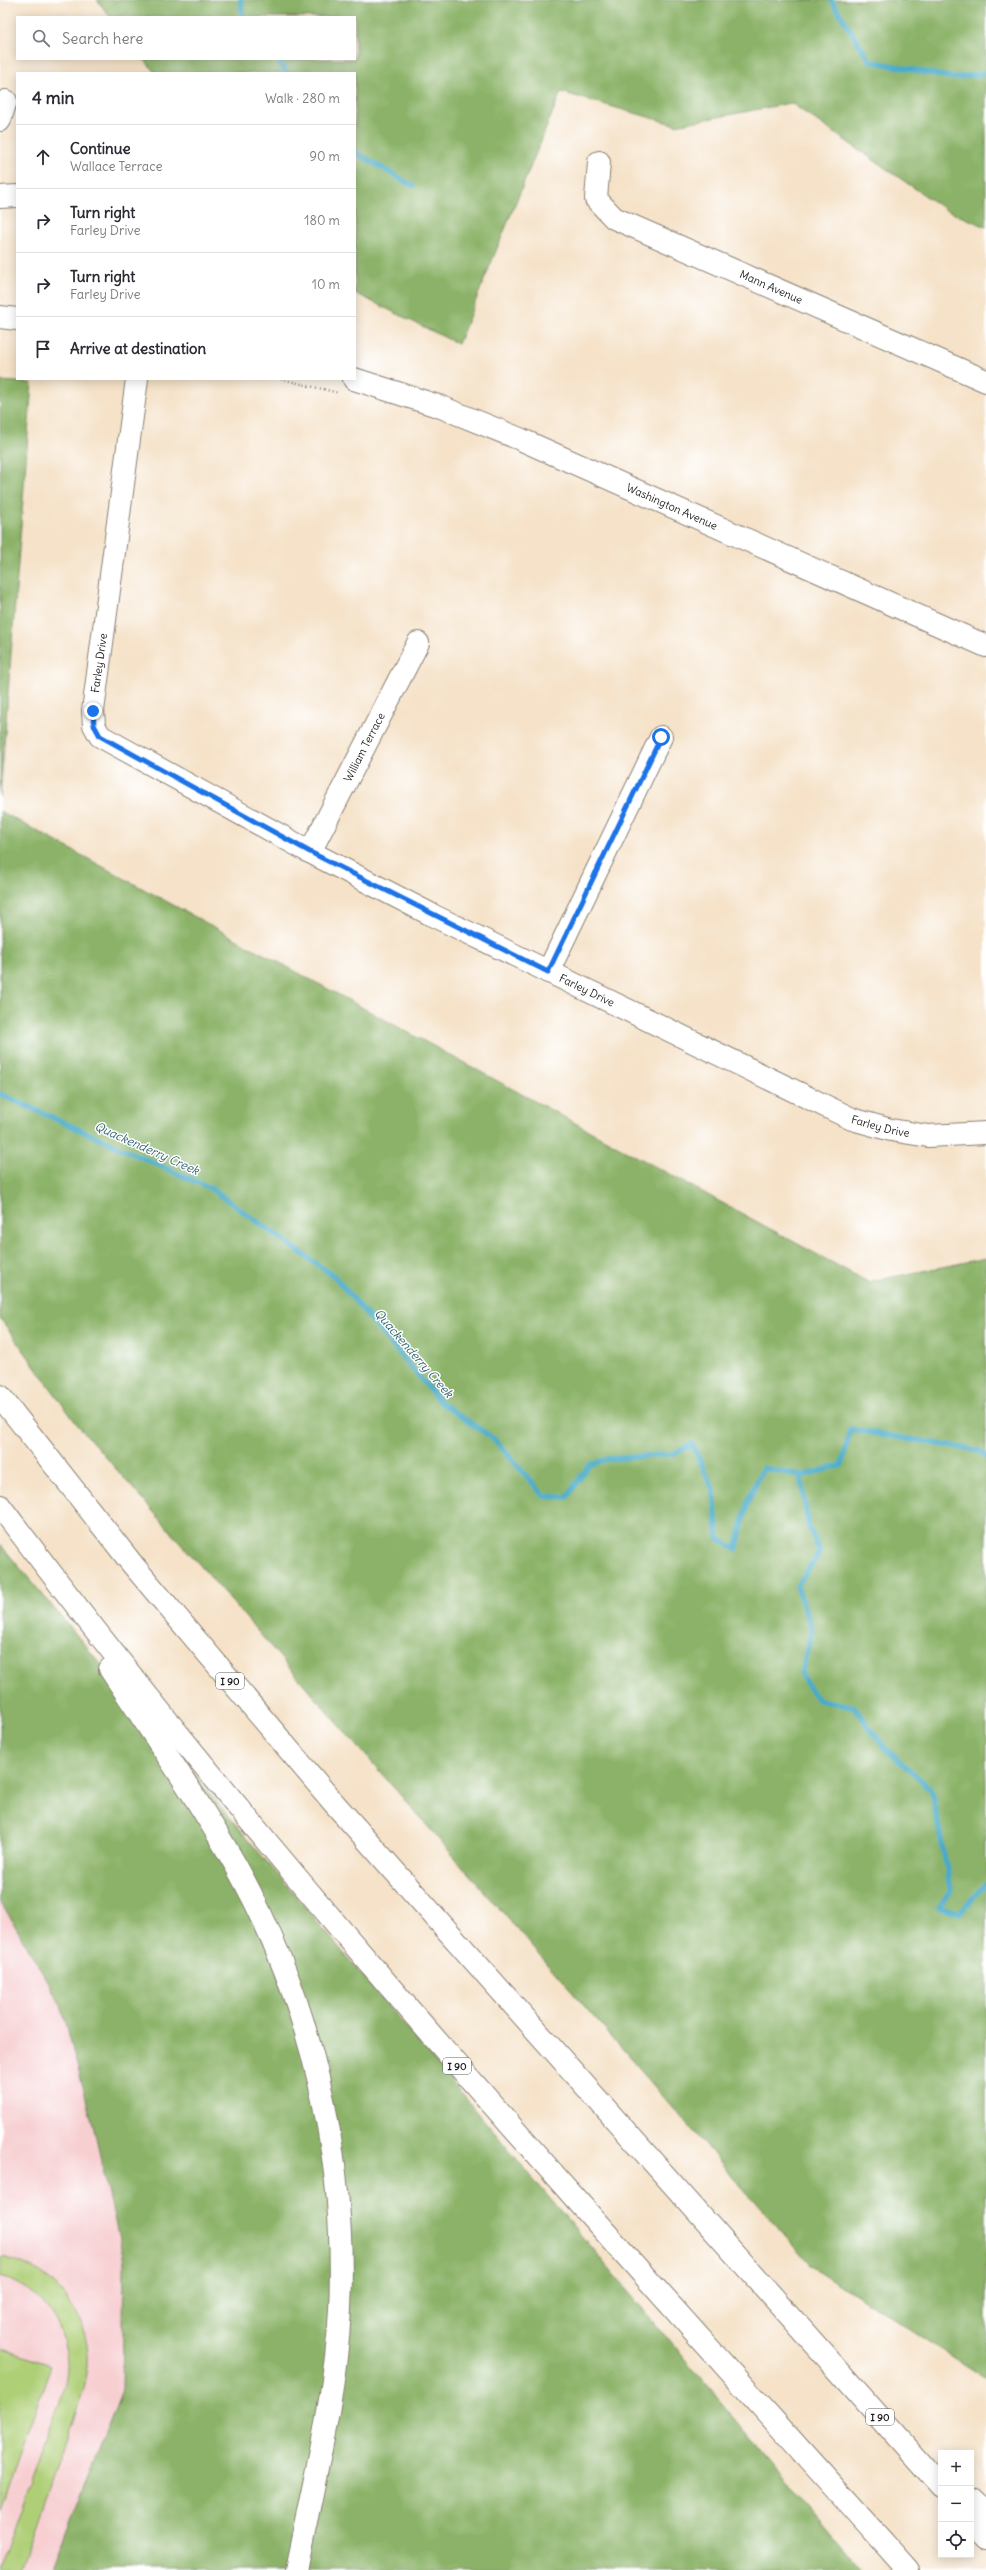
<!DOCTYPE html>
<html lang="en">
<head>
<meta charset="utf-8">
<style>
	body { margin:0; font-family:Delius,sans-serif; background:#f7f7f7; color:#2b2b33 }
	.controls { position:absolute; right:12px; bottom:12px; display:grid; overflow:hidden; border-radius:0px; box-shadow:0 2px 10px #0003 }
	.controls button { width:36px; height:36px; display:grid; place-items:center; padding:0; border:0; border-bottom:1px solid #e1e1e2; background:#fff; color:#2b2b33; font:20px sans-serif }
	.stop { position:absolute; width:12px; height:12px; margin:-9px; border:3px solid #1a73e8; border-radius:50%; background:#fff }
	.stop.end { background:#1a73e8; border-color:#fff; box-shadow:0 1px 4px #0008 }
	.list { margin:0; padding:0; list-style:none }
	h2 { display:flex; justify-content:space-between; align-items:center; height:52px; margin:0; padding:0 16px; font-size:17px }
	h2 small { font-size:13px; font-weight:400; color:#7c7c81 }
	.list li { display:grid; grid-template-columns:26px 1fr auto; gap:12px; align-items:center; box-sizing:border-box; height:64px; padding:0 16px; border-top:1px solid #e1e1e2 }
	.list b { display:block; font-size:15px; white-space:nowrap }
	.list p { margin:0; font-size:13px; white-space:nowrap; color:#7c7c81 }
	.list em { font-size:13px; font-style:normal; color:#7c7c81 }
	.icon { flex:none; width:22px; height:22px; fill:none; stroke:currentColor; stroke-width:2; stroke-linecap:round; stroke-linejoin:round }
	.map { position:relative; flex:none; width:986px; height:2570px; overflow:hidden }
	.search { position:absolute; background:#fff; box-shadow:0 2px 10px #0003; left:16px; top:16px; width:340px; height:44px; display:flex; align-items:center; gap:10px; box-sizing:border-box; padding:0 14px; border-radius:0px; color:#7c7c81; font-size:15px }
	.panel { position:absolute; background:#fff; box-shadow:0 2px 10px #0003; left:16px; top:72px; width:340px; height:308px; border-radius:0px }
	.map>svg:first-child { display:block }
</style>
</head>
<body>
<div class="map">
<svg width="986" height="2570" viewBox="0 0 986 2570">
	<rect width="100%" height="100%" fill="#fff"/>
	<filter id="ink" filterUnits="userSpaceOnUse"><feTurbulence type="fractalNoise" baseFrequency=".025" numOctaves="2"/><feDisplacementMap in="SourceGraphic" scale="8" xChannelSelector="R" yChannelSelector="G"/><feConvolveMatrix kernelMatrix="1 2 1 2 8 2 1 2 1" color-interpolation-filters="sRGB"/></filter>
	<filter id="wash" filterUnits="userSpaceOnUse"><feTurbulence type="fractalNoise" baseFrequency=".012" numOctaves="4" result="noise"/><feDisplacementMap in="SourceGraphic" scale="16" xChannelSelector="R" yChannelSelector="G"/><feGaussianBlur stdDeviation="0.9" result="paint"/><feColorMatrix in="noise" values="0 0 0 0 0 0 0 0 0 0 0 0 0 0 0 0 0 1.4 0 .05"/><feComposite in="paint" operator="in"/></filter>
	<g filter="url(#wash)">
		<rect width="100%" height="100%" fill="#f5e2c8"/>
		<path fill="#f7cfd1" d="M0,1900L61,2005L93,2125L124,2261L122,2390L51,2570H0Z"/>
		<g fill="#afcf77" stroke="#66764a">
			<path d="M0,2257C41,2262 78,2300 86,2340C90,2357 88,2372 84,2389L20,2570H0V2568C15,2525 30,2483 45,2441C54,2416 68,2389 67,2362C65,2323 39,2286 0,2277Z"/>
			<path d="M0,2348L51,2365L0,2510Z"/>
		</g>
		<g fill="#8bb268" stroke="#546742">
			<path d="M97,0H986V227L946,210L791,103L676,125L561,92L458,344L355,293V73H155L144,59H355V17H110Z"/>
			<path d="M0,381L32,383L0,797Z"/>
			<path d="M0,811L868,1282L986,1258V2379L810,2265L76,1423L0,1318Z"/>
			<path d="M0,1544L862,2570H51L122,2390L124,2261L93,2125L61,2005L0,1900Z"/>
		</g>
		<g fill="none" stroke-linecap="round" stroke-linejoin="round">
			<g stroke="#48abc8" stroke-width="5.5">
				<path d="M241,0L242,14L244,17"/>
				<path d="M831,0L870,61L954,78L986,73"/>
				<path d="M277,59L287,73"/>
				<path d="M355,152L413,186"/>
				<path d="M0,1094L210,1188L335,1277L441,1403L494,1439L544,1496L567,1497L589,1465L608,1459L674,1454L692,1444L714,1491L718,1538L736,1550L748,1501L763,1468L801,1476L808,1525L820,1552L797,1586L812,1630L801,1675L818,1700L853,1706L885,1748L931,1789L951,1889L939,1908L960,1913L986,1883"/>
				<path d="M801,1476L842,1465L850,1429L980,1451L986,1457"/>
			</g>
		</g>
	</g>
	<g filter="url(#ink)">
		<g fill="none" stroke-linecap="round" stroke-linejoin="round">
			<g stroke="#887f72" stroke-width="24">
				<g id="minor">
					<path d="M0,120L6,101"/>
					<path id="s1" d="M599,162L596,199L614,218L986,381"/>
					<path d="M0,197L17,196"/>
					<path d="M0,317L17,319"/>
					<path id="s2" d="M137,379L93,711L94,725L100,736L310,852L432,915L852,1119L891,1130L928,1136L986,1133"/>
					<path id="s3" d="M354,379L441,407L520,439L986,646"/>
					<path id="s4" d="M310,852L418,643"/>
					<path d="M548,972L661,737"/>
				</g>
			</g>
			<g stroke="#887f72" stroke-width="24">
				<g id="highway">
					<path d="M0,1396L133,1565L333,1802L941,2486"/>
					<path d="M0,1506C280,1879 597,2222 908,2570"/>
					<path d="M110,1669C152,1733 197,1797 235,1864C310,1998 347,2154 340,2309C336,2396 313,2484 296,2570"/>
					<path d="M971,2499L986,2513"/>
					<path d="M971,2520L986,2536"/>
				</g>
			</g>
			<path stroke="#887f72" stroke-width="2.5" stroke-dasharray="1 3" stroke-linecap="butt" d="M281,379L339,393"/>
			<use href="#minor" stroke="#fff" stroke-width="22"/>
			<use href="#highway" stroke="#fff" stroke-width="22"/>
		</g>
	</g>
	<g fill="none" stroke-linecap="round" stroke-linejoin="round" filter="url(#ink)">
		<path stroke="#1a73e8" stroke-width="5" d="M93,711L94,725L100,736L310,852L548,972L661,737"/>
	</g>
	<g text-anchor="middle" dominant-baseline="central" stroke-width="3" stroke-linejoin="round" paint-order="stroke">
		<g fill="#fff" stroke="#606060" stroke-width="1">
			<rect x="216" y="1673" width="28" height="16" rx="3"/>
			<rect x="443" y="2058" width="28" height="16" rx="3"/>
			<rect x="866" y="2409" width="28" height="16" rx="3"/>
		</g>
		<g font-size="10" font-weight="bold" fill="#1c1c1c">
			<text x="230" y="1681">I 90</text>
			<text x="457" y="2066">I 90</text>
			<text x="880" y="2417">I 90</text>
		</g>
		<g font-size="11" fill="#1c1c1c" stroke="#fff">
			<text stroke="none"><textPath href="#s1" startOffset="235">Mann Avenue</textPath></text>
			<text stroke="none"><textPath href="#s3" startOffset="343">Washington Avenue</textPath></text>
			<text transform="translate(99 663) rotate(-82)">Farley Drive</text>
			<text stroke="none"><textPath href="#s4" startOffset="118">William Terrace</textPath></text>
			<text stroke="none"><textPath href="#s2" startOffset="911">Farley Drive</textPath></text>
			<text stroke="none"><textPath href="#s2" startOffset="1235">Farley Drive</textPath></text>
		</g>
		<g font-size="12" font-style="italic" fill="#326472" stroke="#fff">
			<text transform="translate(147 1148) rotate(24)">Quackenderry Creek</text>
			<text transform="translate(414 1353) rotate(49)">Quackenderry Creek</text>
		</g>
	</g>
</svg>
<div class="controls">
<button>+</button>
<button>−</button>
<button><svg class="icon" aria-label="locate" viewBox="0 0 24 24"><circle cx="12" cy="12" r="6"/><path d="M12 2v4M12 18v4M2 12h4M18 12h4"/></svg></button>
</div>
<div class="stop" style="left:661px;top:737px"></div>
<div class="stop end" style="left:93px;top:711px"></div>
<div class="search"><svg class="icon" aria-label="search" viewBox="0 0 24 24"><circle cx="10" cy="10" r="6"/><path d="M15 15l6 6"/></svg>Search here</div>
<section class="panel">
<h2>4 min<small>Walk · 280 m</small></h2>
<ul class="list">
<li><svg class="icon" aria-label="ahead" viewBox="0 0 24 24"><path d="M12 20V5M6 11l6-6 6 6"/></svg><div><b>Continue</b><p>Wallace Terrace</p></div><em>90 m</em></li>
<li><svg class="icon" aria-label="right" viewBox="0 0 24 24"><path d="M7 20v-9h11M14 6l5 5-5 5"/></svg><div><b>Turn right</b><p>Farley Drive</p></div><em>180 m</em></li>
<li><svg class="icon" aria-label="right" viewBox="0 0 24 24"><path d="M7 20v-9h11M14 6l5 5-5 5"/></svg><div><b>Turn right</b><p>Farley Drive</p></div><em>10 m</em></li>
<li><svg class="icon" aria-label="arrive" viewBox="0 0 24 24"><path d="M6 21V4h12l-3 4 3 4H6"/></svg><div><b>Arrive at destination</b></div></li>
</ul>
</section>
</div>
</body>
</html>
